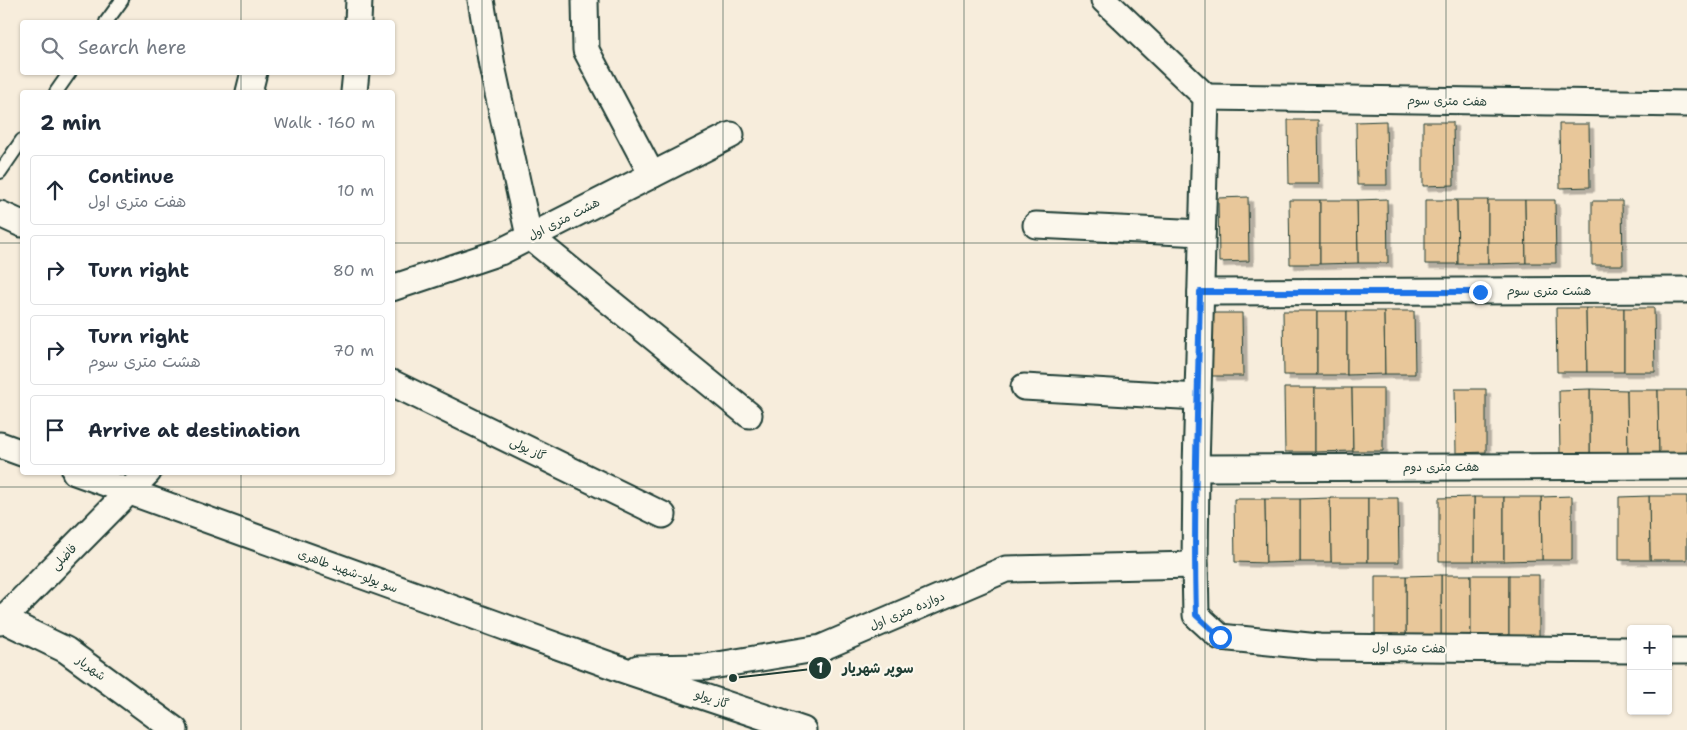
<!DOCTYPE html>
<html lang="en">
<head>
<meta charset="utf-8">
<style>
	body { margin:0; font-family:"Shantell Sans","Playpen Sans Arabic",sans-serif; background:#f6f6f7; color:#1f2937 }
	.controls { position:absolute; right:15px; bottom:15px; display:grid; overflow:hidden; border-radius:5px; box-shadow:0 1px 4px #0004 }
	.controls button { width:45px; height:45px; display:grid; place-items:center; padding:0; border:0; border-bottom:1px solid #e0e1e3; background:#fff; color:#1f2937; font:25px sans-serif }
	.stop { position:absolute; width:15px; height:15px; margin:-11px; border:4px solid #1a73e8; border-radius:50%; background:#fff }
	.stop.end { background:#1a73e8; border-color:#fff; box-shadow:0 1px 5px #0008 }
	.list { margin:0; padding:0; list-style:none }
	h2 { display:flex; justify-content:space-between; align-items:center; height:65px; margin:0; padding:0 20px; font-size:21px }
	h2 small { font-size:16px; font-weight:400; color:#747a83 }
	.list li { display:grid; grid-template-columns:32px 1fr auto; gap:15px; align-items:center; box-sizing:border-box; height:70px; margin:0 10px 10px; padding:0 10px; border:1px solid #e0e1e3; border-radius:5px }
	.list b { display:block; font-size:19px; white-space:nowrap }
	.list p { margin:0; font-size:16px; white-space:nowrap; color:#747a83 }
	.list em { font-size:16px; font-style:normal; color:#747a83 }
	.icon { flex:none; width:28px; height:28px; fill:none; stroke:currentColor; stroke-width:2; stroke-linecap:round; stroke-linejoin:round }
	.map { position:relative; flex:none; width:1687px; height:730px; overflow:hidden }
	.search { position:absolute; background:#fff; box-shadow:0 1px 4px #0004; left:20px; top:20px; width:375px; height:55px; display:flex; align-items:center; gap:12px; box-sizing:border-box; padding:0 18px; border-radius:5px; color:#747a83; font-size:19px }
	.panel { position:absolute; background:#fff; box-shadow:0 1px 4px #0004; left:20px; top:90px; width:375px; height:385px; border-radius:5px }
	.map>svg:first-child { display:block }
</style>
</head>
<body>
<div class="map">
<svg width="1687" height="730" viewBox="0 0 1687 730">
	<defs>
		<filter id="shadow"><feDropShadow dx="4.5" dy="4.5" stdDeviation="0" flood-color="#0004"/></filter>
	</defs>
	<rect width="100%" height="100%" fill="#f7eddc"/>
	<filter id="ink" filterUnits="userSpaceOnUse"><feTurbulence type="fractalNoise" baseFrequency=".02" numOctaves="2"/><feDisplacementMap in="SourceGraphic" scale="10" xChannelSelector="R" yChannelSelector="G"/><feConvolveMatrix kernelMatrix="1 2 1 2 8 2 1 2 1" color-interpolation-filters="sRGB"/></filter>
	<g filter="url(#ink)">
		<g fill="#e8c79a" stroke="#1f3d34" filter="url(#shadow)">
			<path d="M1288,120H1318L1319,184H1289Z"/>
			<path d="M1386,121L1387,185H1357L1356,122Z"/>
			<path d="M1423,122H1453L1454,185L1423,186Z"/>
			<path d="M1559,124H1589L1590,187L1560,188Z"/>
			<path d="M1248,197L1249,261L1219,262L1218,198Z"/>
			<path d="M1387,199L1388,263H1358L1357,200Z"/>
			<path d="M1289,200H1320V264H1290Z"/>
			<path d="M1320,200H1357L1358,263L1320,264Z"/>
			<path d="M1425,200H1457L1458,264H1425Z"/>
			<path d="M1457,200H1488V264H1458Z"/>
			<path d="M1488,200H1525L1526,263L1488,264Z"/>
			<path d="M1525,200H1555L1556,263H1526Z"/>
			<path d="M1592,201H1622L1623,265H1592Z"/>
			<path d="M1556,308H1586L1587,372H1557Z"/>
			<path d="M1586,308H1624V372H1587Z"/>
			<path d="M1624,308H1654L1655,372H1624Z"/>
			<path d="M1283,311H1317V375H1284Z"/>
			<rect x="1317" y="311" width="30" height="64"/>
			<path d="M1347,311H1384L1385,374L1347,375Z"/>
			<path d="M1384,311H1414L1415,374H1385Z"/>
			<path d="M1212,313H1242L1243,376H1212Z"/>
			<path d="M1284,388H1315V452H1285Z"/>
			<path d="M1315,388H1352L1353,451L1315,452Z"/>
			<path d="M1352,388H1383V451H1353Z"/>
			<path d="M1455,389H1486V452L1456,453Z"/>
			<path d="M1590,389L1627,390L1628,453H1590Z"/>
			<path d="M1590,389V453L1560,454L1559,390Z"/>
			<path d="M1627,390H1658L1659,453H1628Z"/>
			<path d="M1658,390H1687V453H1659Z"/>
			<path d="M1572,496V560H1542L1541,497Z"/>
			<path d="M1649,496H1687V560H1650Z"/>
			<path d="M1649,496L1650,560H1619V497Z"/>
			<rect x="1474" y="497" width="30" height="64"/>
			<path d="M1474,497V561H1439V498Z"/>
			<path d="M1504,497H1541L1542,560L1504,561Z"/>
			<path d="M1330,498H1368V562H1331Z"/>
			<path d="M1330,498L1331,562H1300V499Z"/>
			<path d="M1368,498H1398L1399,562H1368Z"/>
			<path d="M1234,499H1265L1266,563L1235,562Z"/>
			<path d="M1265,499H1300V562L1266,563Z"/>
			<rect x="1441" y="575" width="30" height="64"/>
			<path d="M1441,575V639L1406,640V576Z"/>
			<rect x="1471" y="575" width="38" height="64"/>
			<path d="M1509,575H1539V638L1509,639Z"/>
			<path d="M1375,576H1406V640L1375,639Z"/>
		</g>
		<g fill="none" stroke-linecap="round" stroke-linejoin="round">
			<g stroke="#1f3d34" stroke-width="16">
				<g id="service">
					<path d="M106,22L122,0"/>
					<path d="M56,92L70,72"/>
					<path d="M0,172L22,140"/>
				</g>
			</g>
			<g stroke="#1f3d34" stroke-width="29">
				<g id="minor">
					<path d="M481,0L492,66L529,236L749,415"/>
					<path d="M585,0L586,50L652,175"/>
					<path d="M1104,0L1206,97L1196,468L1195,565L1196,615L1220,637L1319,647L1631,650"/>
					<path d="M358,22L359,0"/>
					<path d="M249,92L254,72"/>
					<path d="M354,92L356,72"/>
					<path d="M1206,97L1687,104"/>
					<path d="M0,214L22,224"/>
					<path d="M1036,225L1202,233"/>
					<path d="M392,288L500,252L731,135"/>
					<path d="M1201,292L1687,290"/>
					<path d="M392,383L663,515"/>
					<path d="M1024,387L1198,397"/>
					<path d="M0,445L22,453"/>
					<path d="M1196,468L1687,466"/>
					<path d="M75,472L621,669L803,730"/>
					<path d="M0,618L66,650L175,730"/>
					<path d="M0,622L148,472"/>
					<path d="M1668,651H1687"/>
					<path d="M638,668L706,667L821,648L1006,569L1195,565"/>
				</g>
			</g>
			<use href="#service" stroke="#fbf7ec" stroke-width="12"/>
			<use href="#minor" stroke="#fbf7ec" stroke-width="25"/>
		</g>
	</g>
	<g fill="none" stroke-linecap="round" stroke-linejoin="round" filter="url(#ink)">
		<path stroke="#1a73e8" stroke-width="6" d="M1220,637L1196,615C1193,508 1198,400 1200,292H1480"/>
	</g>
	<path fill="none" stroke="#1f3d34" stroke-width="1" stroke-opacity="0.55" d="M241,0V22M482,0V730M723,0V730M964,0V730M1205,0V730M1446,0V730M241,72V92M0,243H22M392,243H1687M241,472V730M0,487H1687"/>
	<g text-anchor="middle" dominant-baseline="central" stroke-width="4.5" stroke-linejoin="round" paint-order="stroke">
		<g font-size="12" fill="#1f3d34" stroke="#fbf7ec">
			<text transform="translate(1447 101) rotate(1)">هفت متری سوم</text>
			<text transform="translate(564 219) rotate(-27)">هشت متری اول</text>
			<text x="1549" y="291">هشت متری سوم</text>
			<text transform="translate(528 449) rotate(26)">گاز یولی</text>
			<text x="1441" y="467">هفت متری دوم</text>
			<text transform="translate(64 557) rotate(-46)">فاضلی</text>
			<text transform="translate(348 571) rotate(20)">سو یولو-شهید طاهری</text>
			<text transform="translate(907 611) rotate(-23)">دوازده متری اول</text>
			<text transform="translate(1409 648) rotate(1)">هفت متری اول</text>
			<text transform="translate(91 668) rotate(36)">شهریار</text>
			<text transform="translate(712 699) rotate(19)">گاز یولو</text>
		</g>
	</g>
	<path fill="none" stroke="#1f3d34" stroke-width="2" d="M733 678L820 668"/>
	<g fill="#1f3d34" stroke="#fbf7ec" stroke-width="2">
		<circle cx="733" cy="678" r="5"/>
		<circle cx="820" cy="668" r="12"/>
	</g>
	<g font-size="15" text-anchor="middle" font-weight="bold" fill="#fff">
		<text x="820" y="673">1</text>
	</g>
	<g font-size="14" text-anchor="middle" font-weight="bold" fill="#1f3d34" stroke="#fbf7ec" stroke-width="4.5" stroke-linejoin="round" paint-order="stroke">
		<text x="878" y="673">سوپر شهریار</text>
	</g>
</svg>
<div class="controls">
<button>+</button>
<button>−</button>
</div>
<div class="stop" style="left:1220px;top:637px"></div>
<div class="stop end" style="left:1480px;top:292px"></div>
<div class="search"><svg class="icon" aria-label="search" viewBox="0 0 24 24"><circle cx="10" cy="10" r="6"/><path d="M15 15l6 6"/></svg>Search here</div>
<section class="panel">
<h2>2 min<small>Walk · 160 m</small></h2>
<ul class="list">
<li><svg class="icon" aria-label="ahead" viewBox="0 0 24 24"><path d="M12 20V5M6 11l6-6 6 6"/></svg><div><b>Continue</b><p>هفت متری اول</p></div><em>10 m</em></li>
<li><svg class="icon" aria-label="right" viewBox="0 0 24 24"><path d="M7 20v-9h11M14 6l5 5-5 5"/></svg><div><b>Turn right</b></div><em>80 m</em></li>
<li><svg class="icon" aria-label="right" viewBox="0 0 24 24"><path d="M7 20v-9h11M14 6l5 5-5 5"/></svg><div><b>Turn right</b><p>هشت متری سوم</p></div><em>70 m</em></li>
<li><svg class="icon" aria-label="arrive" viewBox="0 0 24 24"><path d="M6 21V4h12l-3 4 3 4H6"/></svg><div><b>Arrive at destination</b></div></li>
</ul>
</section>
</div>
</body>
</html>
